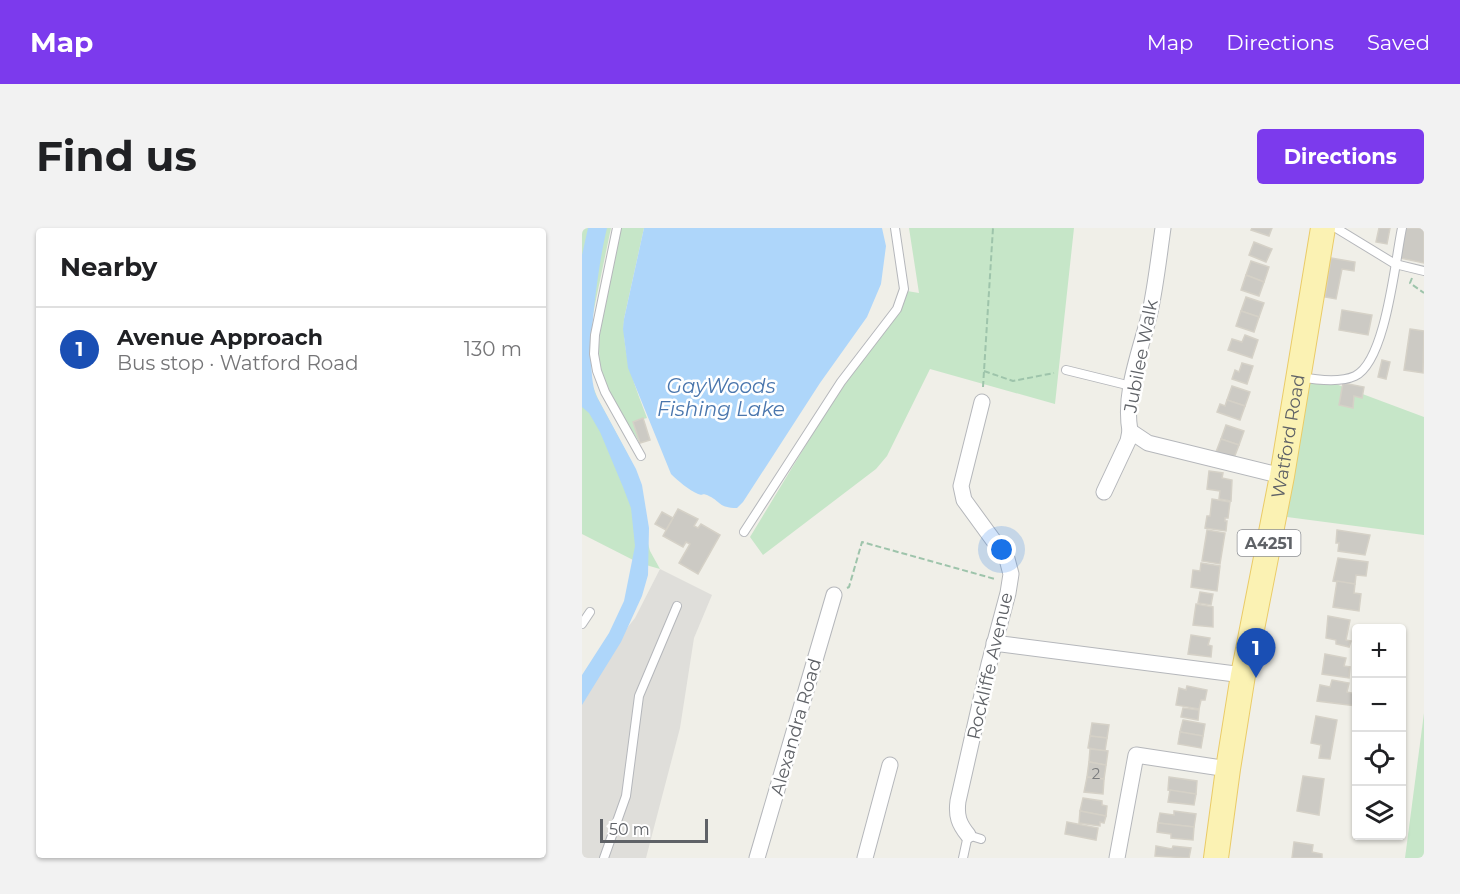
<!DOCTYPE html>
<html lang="en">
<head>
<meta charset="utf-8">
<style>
	body { margin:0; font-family:Montserrat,sans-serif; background:#f2f2f2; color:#202124 }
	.controls { position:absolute; right:18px; bottom:18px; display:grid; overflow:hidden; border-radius:6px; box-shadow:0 2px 4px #0004 }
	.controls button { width:54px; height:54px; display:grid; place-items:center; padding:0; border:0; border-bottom:2px solid #e0e0e0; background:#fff; color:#202124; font:30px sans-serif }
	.scale { position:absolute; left:18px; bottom:15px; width:108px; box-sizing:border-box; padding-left:6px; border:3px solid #5f6267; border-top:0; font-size:16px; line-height:21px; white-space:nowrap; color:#5f6267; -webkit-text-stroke:4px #fff; paint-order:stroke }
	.you { position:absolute; left:420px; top:322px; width:21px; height:21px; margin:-15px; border:4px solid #fff; border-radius:50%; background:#1a73e8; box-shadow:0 0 0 9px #1a73e833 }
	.badge { display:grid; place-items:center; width:39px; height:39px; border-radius:50%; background:#7c3aed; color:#fff; font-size:20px; font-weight:700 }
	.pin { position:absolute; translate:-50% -50px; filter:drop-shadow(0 2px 3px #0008) }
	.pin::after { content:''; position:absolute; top:32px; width:21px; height:18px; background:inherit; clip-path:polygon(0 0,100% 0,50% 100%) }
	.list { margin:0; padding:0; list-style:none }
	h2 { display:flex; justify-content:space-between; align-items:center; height:78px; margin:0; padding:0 24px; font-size:26px }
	h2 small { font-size:20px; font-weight:400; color:#757577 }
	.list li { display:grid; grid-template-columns:39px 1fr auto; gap:18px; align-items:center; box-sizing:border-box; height:84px; padding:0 24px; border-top:2px solid #e0e0e0 }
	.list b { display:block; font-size:22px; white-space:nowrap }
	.list p { margin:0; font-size:20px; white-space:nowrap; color:#757577 }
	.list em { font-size:20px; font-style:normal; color:#757577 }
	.icon { flex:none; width:33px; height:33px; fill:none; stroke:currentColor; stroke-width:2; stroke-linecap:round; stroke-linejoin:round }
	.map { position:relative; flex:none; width:842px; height:630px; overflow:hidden; border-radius:6px }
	header { display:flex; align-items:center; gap:36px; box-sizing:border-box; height:84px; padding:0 30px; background:#7c3aed; color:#fff }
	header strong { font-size:28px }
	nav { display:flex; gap:33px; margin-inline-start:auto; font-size:21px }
	.intro { display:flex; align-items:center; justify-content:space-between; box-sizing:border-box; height:144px; padding:0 36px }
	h1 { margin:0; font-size:42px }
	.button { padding:15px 27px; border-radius:6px; background:#7c3aed; color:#fff; font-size:21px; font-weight:700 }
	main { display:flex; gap:36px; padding:0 36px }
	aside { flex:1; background:#fff; border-radius:6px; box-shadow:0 2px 4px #0004 }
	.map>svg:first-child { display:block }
</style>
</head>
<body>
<header>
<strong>Map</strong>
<nav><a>Map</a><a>Directions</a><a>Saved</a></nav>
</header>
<div class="intro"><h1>Find us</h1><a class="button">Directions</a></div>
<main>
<aside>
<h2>Nearby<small></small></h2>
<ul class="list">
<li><span class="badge" style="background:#1a4fb4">1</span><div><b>Avenue Approach</b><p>Bus stop · Watford Road</p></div><em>130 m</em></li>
</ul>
</aside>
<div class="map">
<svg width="842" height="630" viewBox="0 0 842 630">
	<rect width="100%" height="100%" fill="#f0efe8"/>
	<path fill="#dfdeda" d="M78,341L130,367L112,410L98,500L64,630H0V457L53,390Z"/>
	<g fill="#c6e6c8">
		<path d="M0,0H29L8,100L2,137L16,171L46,227L49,252L68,323L78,341L57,335L0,306Z"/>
		<path d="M39,0H62L42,91C40,126 53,158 65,190L51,194L58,215C44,193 28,171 20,146C9,115 32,35 39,0Z"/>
		<path d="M327,0H492L473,176L348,141L305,228L294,241L181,327L168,309L236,197L325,63L337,65Z"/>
		<path d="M727,146L842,189V307L705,289Z"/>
		<path d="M842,485V630H823Z"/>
	</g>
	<g fill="#aed6fa">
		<path d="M6,0H25C16,36 0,146 16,171L54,241L60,257L67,300L66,347L60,368L39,414L0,477V447L27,405L42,373L53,318L49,280L41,259L18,204L7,185L0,179V27Z"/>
		<path d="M62,0H300L304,18L299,56L285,89L238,155L161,274L155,280C136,280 139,273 125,267C120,265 121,268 116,266C107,262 96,253 89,246L46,140L41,101L42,91Z"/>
	</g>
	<g fill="#cccac4" stroke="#d5d1c7" stroke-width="1.5">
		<path d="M670,0H690L687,8L669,2Z"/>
		<path d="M797,0H808L805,16L794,14Z"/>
		<path d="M824,0H842V35L818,30Z"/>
		<path d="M672,14L690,21L684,34L667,27Z"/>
		<path d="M749,30L773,34L772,43L760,41L754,71L743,69Z"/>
		<path d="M669,33L687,39L682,54L664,47Z"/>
		<path d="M664,47L682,54L677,68L659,62Z"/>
		<path d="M664,69L682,75L677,89L659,83Z"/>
		<path d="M760,82L790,87L786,107L757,102Z"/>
		<path d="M659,83L677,89L672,104L654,98Z"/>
		<path d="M828,101L842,103L841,145L822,142Z"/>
		<path d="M663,107L676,112L670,130L646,122L650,111L660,114Z"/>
		<path d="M800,132L808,134L804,151L796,149Z"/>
		<path d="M660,135L671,138L665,156L650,151L653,142L657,144Z"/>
		<path d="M761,155L782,159L780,170L772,168L771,180L757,177Z"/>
		<path d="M650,158L668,164L663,178L645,172Z"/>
		<path d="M645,172L663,178L658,192L635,184L638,176L643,178Z"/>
		<path d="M61,190L68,212L58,215L51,194Z"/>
		<path d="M644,197L662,203L657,217L639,211Z"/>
		<path d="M639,211L657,217L652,230L634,224Z"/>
		<path d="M627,243L641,245L640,250L650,252L649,273L637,271L638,263L625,261Z"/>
		<path d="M630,271L648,274L646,290H643V293H645L644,303L623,300L625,288H628Z"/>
		<path d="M96,281L116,291L112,298L116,300L119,296L138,307L116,346L97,335L108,316L104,314L101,319L81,308Z"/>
		<path d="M80,284L91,290L84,302L73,296Z"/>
		<path d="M625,302L643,305L638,336L620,333Z"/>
		<path d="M755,302L788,307L783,327L756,323L757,315H754Z"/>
		<path d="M756,330L786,334L784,348L774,347L773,356L751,353Z"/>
		<path d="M619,335L638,338L635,363L609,359L611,342L618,343Z"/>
		<path d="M755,353L773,356L772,365L779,366L777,383L751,379Z"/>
		<path d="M618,364L631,366L629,377L616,375Z"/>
		<path d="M614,376L631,379V399L611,397Z"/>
		<path d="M746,388L768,392L764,412L769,413L767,419L754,416V412L744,410Z"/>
		<path d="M609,407L628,410L626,417L630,418L629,429L606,426Z"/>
		<path d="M743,426L764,430L762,438L768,439L767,450L740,446Z"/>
		<path d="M750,452L767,455L765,464L774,466V478L735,473L738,457L748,459Z"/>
		<path d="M605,458L625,462L623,472H619L617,481L594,477L597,460L604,462Z"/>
		<path d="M601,480L617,482L616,492L599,489Z"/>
		<path d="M734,488L755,492L748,531L737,530L739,517L729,515Z"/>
		<path d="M601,492L623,496L621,508L598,504Z"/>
		<path d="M510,495L527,497L525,510L508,508Z"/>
		<path d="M598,504L621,508L619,520L596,516Z"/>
		<path d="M508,508L525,510L523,523L506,520Z"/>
		<path d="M508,521L526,523L524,537L507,534Z"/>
		<path d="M507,534L524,537L522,551L505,549Z"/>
		<path d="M721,548L742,551L737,587L715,583Z"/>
		<path d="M505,549L522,551L521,566L502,564Z"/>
		<path d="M587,549L615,553L614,566L586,562Z"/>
		<path d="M588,562L614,566L612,577L586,574Z"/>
		<path d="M501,570L520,573V577L525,578L524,588L498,583Z"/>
		<path d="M498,583L524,588L522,595L518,594V598L497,595Z"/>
		<path d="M592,583L614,586L612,599L576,595L578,585L592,587Z"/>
		<path d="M485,594L516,600L514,612L483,606Z"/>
		<path d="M576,595L612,599L611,612L589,610V606L575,604Z"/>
		<path d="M712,614L731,617L730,624L740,626V630H710Z"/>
		<path d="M574,618L590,621L591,618L609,620L607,630L573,628Z"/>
	</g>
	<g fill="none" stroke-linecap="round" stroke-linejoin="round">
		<g stroke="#b5b7bb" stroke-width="10">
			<g id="service">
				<path d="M35,0L13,107L12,126L15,143L23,164L59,228"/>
				<path d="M754,0L813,36L842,43"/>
				<path d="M484,142L549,158"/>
				<path d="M718,149C735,152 758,155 773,148C804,133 813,33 820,0"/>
				<path d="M162,304L259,154L315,81L322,61L313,0"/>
				<path d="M0,396L8,384"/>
				<path d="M22,630L44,568L57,468L95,378"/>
				<path d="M381,630L386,607L399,611"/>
			</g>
		</g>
		<g stroke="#b5b7bb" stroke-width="17">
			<g id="minor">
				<path d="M581,0C577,28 574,56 568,84C559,122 541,163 548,203L566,215L700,248"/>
				<path d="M522,264L546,213L548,203"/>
				<path d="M412,415L661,447"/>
				<path d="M386,607C377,596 374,588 376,573L407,436L426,365L429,346L425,331L382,272L379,258L400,174"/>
				<path d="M175,630L252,367"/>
				<path d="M283,630L308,537"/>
				<path d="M535,630L554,527L646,541"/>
			</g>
		</g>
		<g stroke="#eacb67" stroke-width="26">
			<g id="primary">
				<path id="s1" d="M634,630L646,541L661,447L700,248L741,0"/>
			</g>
		</g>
		<g stroke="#9ec4ab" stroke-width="2" stroke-dasharray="6 3" stroke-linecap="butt">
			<path d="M830,50L828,55L842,65"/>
			<path d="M402,143L431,153L472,145"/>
			<path d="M401,159L411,0"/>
			<path d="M265,360L267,359L280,314L413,351"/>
		</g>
		<use href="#service" stroke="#fff" stroke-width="8"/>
		<use href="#minor" stroke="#fff" stroke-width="15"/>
		<use href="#primary" stroke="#fbf2b3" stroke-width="24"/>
	</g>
	<g text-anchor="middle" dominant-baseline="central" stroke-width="5" stroke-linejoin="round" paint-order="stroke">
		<g font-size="15" fill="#7a7c7e">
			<text x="514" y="545">2</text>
		</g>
		<rect fill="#fff" stroke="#8f9195" stroke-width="1.5" x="655.5" y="302" width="63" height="26" rx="4.5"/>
		<g font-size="16" font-weight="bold" fill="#5f6267">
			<text x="687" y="315">A4251</text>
		</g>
		<g font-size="18" fill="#5f6267" stroke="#fff">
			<text transform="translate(559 128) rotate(-79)">Jubilee Walk</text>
			<text stroke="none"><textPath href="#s1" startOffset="428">Watford Road</textPath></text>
			<text transform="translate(408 438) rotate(-77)">Rockliffe Avenue</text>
			<text transform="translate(214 499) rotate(-74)">Alexandra Road</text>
		</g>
		<g font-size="20" font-style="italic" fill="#4a76ad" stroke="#fff">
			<text x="139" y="158">GayWoods<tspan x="139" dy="23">Fishing Lake</tspan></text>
		</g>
	</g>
</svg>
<div class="controls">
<button>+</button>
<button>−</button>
<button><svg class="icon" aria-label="locate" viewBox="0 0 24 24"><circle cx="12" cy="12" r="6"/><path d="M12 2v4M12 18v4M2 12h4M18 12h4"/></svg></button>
<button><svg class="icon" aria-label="layers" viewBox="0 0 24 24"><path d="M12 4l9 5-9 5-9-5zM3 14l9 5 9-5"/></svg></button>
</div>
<div class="scale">50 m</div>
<div class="you"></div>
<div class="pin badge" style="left:674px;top:450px;background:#1a4fb4">1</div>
</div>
</main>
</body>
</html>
